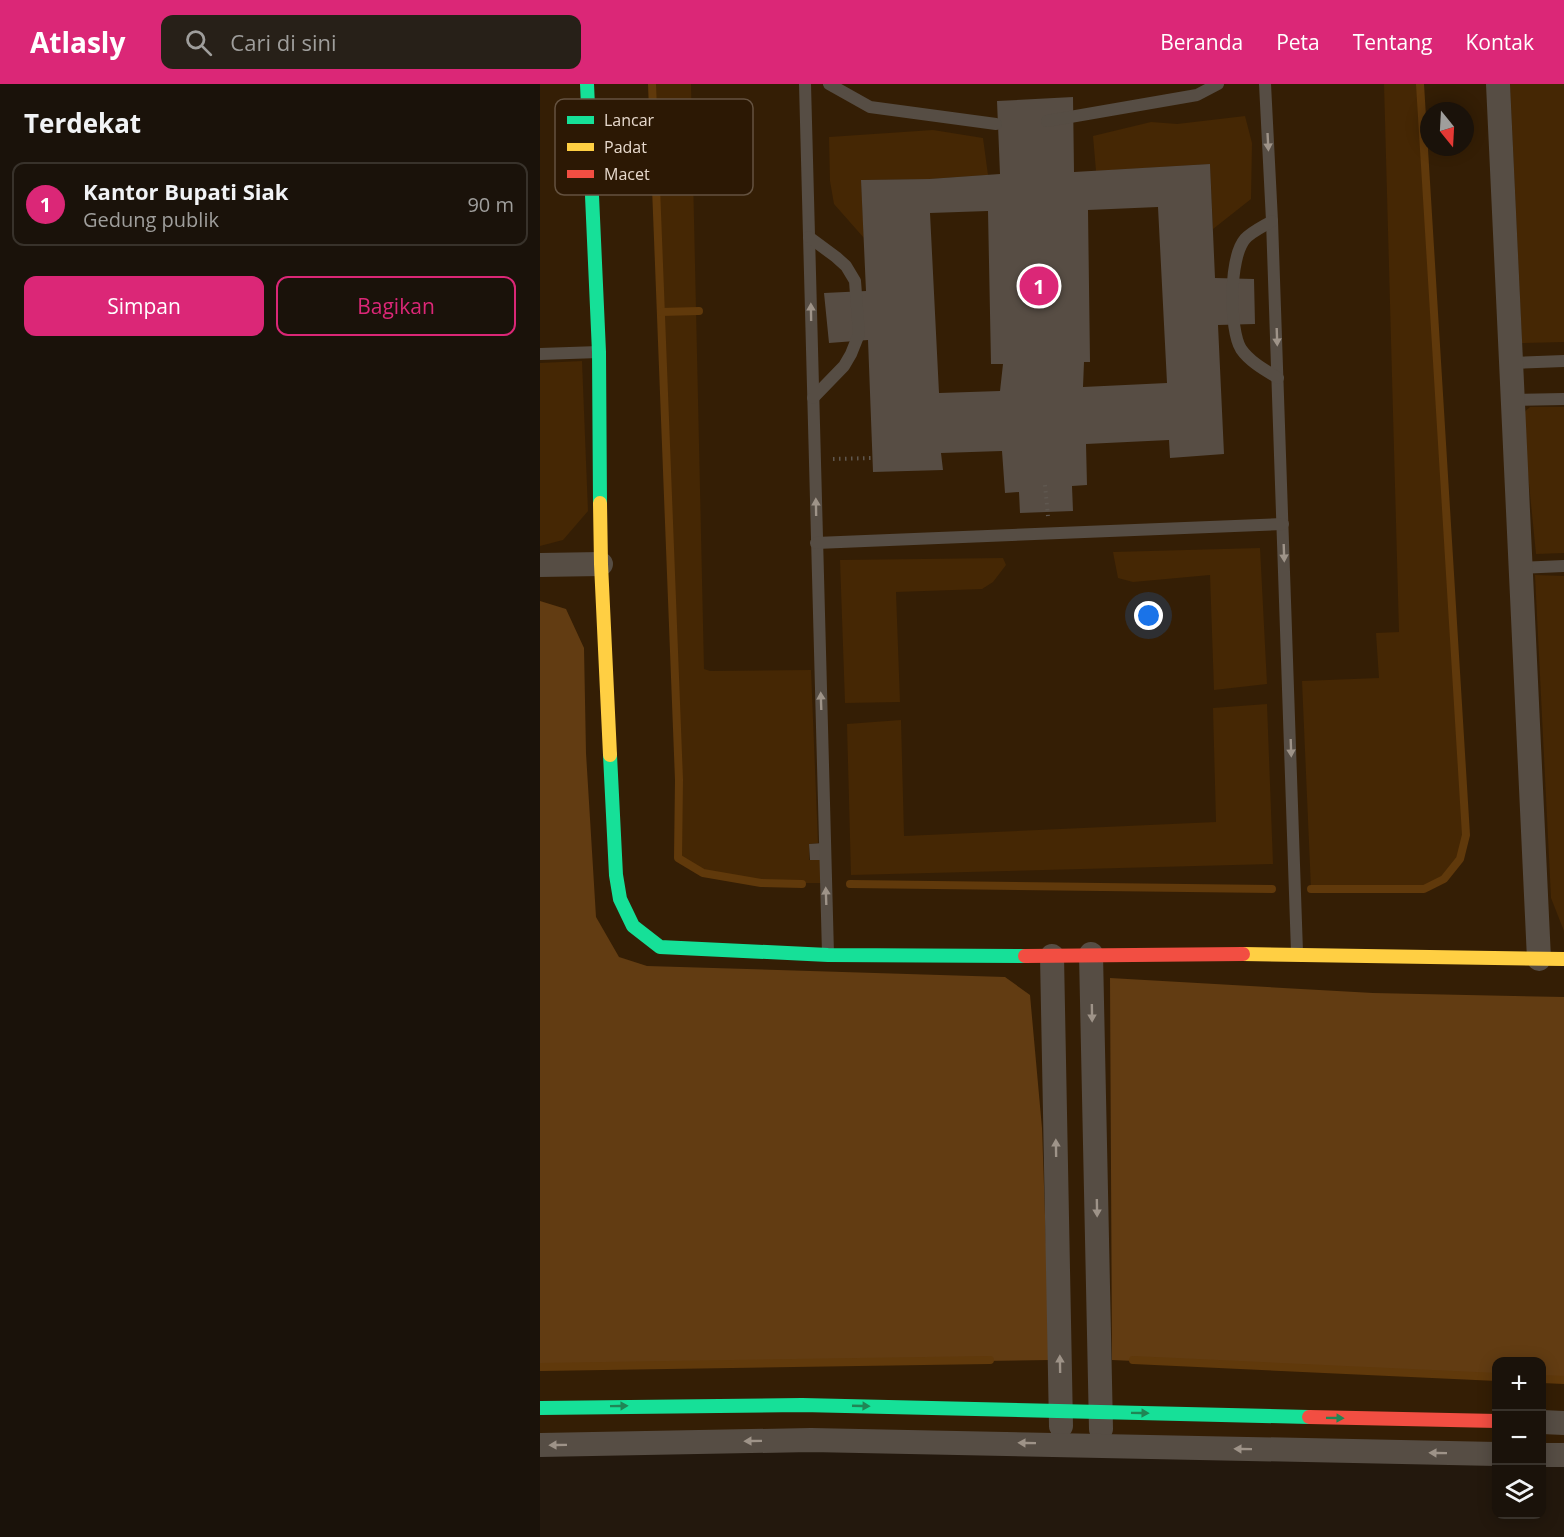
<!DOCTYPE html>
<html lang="id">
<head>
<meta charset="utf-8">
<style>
	body { margin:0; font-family:"Open Sans",sans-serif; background:#272018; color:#f1f3f6 }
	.controls { position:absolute; right:18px; bottom:18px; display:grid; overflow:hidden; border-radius:12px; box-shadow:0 3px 15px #0003 }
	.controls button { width:54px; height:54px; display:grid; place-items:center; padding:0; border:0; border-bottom:2px solid #38322b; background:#1a120a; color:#f1f3f6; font:30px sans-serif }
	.compass { position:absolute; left:880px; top:18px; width:54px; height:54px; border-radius:50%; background:#1a120a; box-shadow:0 3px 15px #0003; rotate:162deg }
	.you { position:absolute; left:609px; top:532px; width:21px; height:21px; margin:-15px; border:4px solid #fff; border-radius:50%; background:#1a73e8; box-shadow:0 0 0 9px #1a73e833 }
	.badge { display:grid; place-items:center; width:39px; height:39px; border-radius:50%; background:#db2777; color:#fff; font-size:20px; font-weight:700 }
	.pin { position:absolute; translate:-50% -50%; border:3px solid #fff; box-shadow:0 2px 6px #0006 }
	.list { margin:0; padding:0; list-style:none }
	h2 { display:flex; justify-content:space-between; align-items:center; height:78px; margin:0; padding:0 24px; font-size:26px }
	h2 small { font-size:20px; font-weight:400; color:#9f9e9c }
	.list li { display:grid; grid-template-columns:39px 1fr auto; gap:18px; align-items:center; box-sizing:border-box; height:84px; margin:0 12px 12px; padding:0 12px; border:2px solid #38322b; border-radius:12px }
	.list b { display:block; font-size:22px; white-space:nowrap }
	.list p { margin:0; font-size:20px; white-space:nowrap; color:#9f9e9c }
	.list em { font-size:20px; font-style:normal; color:#9f9e9c }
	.actions { display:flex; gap:12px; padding:18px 24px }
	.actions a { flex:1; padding:14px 0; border:2px solid #db2777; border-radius:12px; text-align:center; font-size:21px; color:#db2777 }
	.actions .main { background:#db2777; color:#fff }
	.icon { flex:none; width:33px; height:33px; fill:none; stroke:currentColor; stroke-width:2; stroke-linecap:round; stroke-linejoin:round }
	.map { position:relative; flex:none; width:1024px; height:1453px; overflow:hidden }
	header { display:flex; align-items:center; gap:36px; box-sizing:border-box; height:84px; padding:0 30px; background:#db2777; color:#fff }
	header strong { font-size:28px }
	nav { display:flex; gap:33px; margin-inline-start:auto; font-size:21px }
	.search { width:420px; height:54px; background:#272018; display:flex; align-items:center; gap:15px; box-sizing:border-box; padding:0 21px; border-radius:12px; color:#9f9e9c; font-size:22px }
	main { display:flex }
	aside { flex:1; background:#1a120a }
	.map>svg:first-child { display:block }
</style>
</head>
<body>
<header>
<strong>Atlasly</strong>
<div class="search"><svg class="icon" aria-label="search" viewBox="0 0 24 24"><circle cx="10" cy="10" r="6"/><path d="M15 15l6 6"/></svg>Cari di sini</div>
<nav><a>Beranda</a><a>Peta</a><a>Tentang</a><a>Kontak</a></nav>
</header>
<main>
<aside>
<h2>Terdekat<small></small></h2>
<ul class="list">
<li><span class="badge">1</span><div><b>Kantor Bupati Siak</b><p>Gedung publik</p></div><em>90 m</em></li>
</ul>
<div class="actions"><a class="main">Simpan</a><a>Bagikan</a></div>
</aside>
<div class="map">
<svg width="1024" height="1453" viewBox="0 0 1024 1453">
	<rect width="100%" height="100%" fill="#23180d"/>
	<path fill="#341e05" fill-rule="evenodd" d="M0,0H1024V1371H1002V1278H957L956,1370L561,1362L0,1369ZM889,27H925V63H889Z"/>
	<g fill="#452704">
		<path d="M112,0H151L164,585L170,587L271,586L278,759L269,760V776H283L282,799H221L163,789L138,774L139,696Z"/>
		<path d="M844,0H880L926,751L920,775L904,795L884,805H771L762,597L839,594L836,549L859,548Z"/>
		<path d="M970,0H1024V258L982,259Z"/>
		<path d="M705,32L712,59L711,115L673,145L670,80L556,87L553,52L611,38L637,40Z"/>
		<path d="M393,46L443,54L448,91L389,95L321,96L324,154L294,120L290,97L289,53Z"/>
		<path d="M42,277L48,427L23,456L0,462V279Z"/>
		<path d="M990,323H1024V469L996,470L982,330Z"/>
		<path d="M720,464L727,600L674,606L670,491L593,498L578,494L573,468Z"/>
		<path d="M463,474L466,481L453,498L442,505L356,508L360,618L305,619L300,476Z"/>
		<path d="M995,491L1024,492V847L1011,814Z"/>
		<path d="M727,620L733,780L311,791L307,640L361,636L364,752L676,738L673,624Z"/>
	</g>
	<g fill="#623c12">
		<path d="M0,517L26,525L44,564L46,669L56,833L79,873L107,882L465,893L490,911L502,1044L510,1276L0,1283Z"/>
		<path d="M570,894L833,909L1024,913V1296L1002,1295V1278H957L956,1293L572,1276Z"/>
	</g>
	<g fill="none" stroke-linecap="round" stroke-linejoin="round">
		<g stroke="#60390b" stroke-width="8">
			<path d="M112,0L139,696L138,774L163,789L221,799L262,800"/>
			<path d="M121,228L159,227"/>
			<path d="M310,800L732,805"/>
			<path d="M771,805H884L904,795L920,775L926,751L880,0"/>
			<path d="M593,1276L957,1293"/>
			<path d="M0,1283L450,1276"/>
			<path d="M1002,1295L1024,1296"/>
		</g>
	</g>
	<g fill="#574d44" fill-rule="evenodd">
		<path d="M533,13L534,88L670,80L675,194L714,195L715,240L678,241L684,370L630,374L629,356L546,360L547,401L532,402L533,427L480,429L479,408L465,409L462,367L401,369L403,386L333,388L328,256L289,259L284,209L326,207L321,96L389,95L460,90L457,17ZM618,123L627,299L543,303L544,278H550L548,126ZM448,127L451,280H463L460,307L399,309L390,129Z"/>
		<path d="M283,759V776H270L269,760Z"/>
	</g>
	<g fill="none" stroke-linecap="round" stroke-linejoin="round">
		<g stroke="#5f574f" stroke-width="4" stroke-dasharray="1.5 4.5" stroke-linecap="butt">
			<path d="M293,375L333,374"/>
			<path d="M505,401L508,432"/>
		</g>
		<g stroke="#564d44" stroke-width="12">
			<path d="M265,0L288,870"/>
			<path d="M289,0L330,23L456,40"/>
			<path d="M725,0L732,137L757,868"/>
			<path d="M507,37L657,11L678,0"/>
			<path d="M732,137C724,142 711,148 705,155C689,174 689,245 701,265C710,278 725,286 738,294"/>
			<path d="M269,153L296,173L306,182L315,197L319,250L311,270L304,282L273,314"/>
			<path d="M0,270L59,268"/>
			<path d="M970,279L1024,277"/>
			<path d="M972,316L1024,315"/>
			<path d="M276,459L743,440"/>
			<path d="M980,484L1024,482"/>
		</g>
		<g stroke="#564d44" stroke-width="24">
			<path d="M958,0L999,875"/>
			<path d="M0,481L61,480"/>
			<path d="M551,870L561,1345"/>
			<path d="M512,872L521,1342"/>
			<path d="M1002,1338L1024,1339"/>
			<path d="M0,1361L271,1356L957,1370"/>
			<path d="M1002,1371H1024"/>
		</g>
		<g stroke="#16e098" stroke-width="14">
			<path d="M47,0L59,268L60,419"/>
			<path d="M70,671L76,791L80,815L93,842L120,863L288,871L485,872"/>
			<path d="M0,1324L262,1321L769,1333"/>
		</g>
		<g stroke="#ffcf43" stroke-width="14">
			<path d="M60,419L61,480L70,671"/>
			<path d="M703,870L1024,875"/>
		</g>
		<g stroke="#f24e42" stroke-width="14">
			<path d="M485,872L703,870"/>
			<path d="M769,1333L957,1337"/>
		</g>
	</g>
	<defs><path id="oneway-solid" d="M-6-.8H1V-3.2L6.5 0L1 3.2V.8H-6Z" transform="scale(1.5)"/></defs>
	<g fill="#9e9388">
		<use href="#oneway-solid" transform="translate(728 58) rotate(87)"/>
		<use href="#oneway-solid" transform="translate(271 228) rotate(-91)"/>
		<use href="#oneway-solid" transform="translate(737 253) rotate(88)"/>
		<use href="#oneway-solid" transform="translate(276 423) rotate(-91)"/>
		<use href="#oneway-solid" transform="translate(744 469) rotate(88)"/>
		<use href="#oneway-solid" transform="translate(281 617) rotate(-92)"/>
		<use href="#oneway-solid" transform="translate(751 664) rotate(88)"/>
		<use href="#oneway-solid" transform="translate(286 812) rotate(-92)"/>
		<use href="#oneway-solid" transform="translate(552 929) rotate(89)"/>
		<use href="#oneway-solid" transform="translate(516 1064) rotate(-91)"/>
		<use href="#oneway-solid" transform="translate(557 1124) rotate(89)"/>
		<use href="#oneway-solid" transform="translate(520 1280) rotate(-91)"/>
		<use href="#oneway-solid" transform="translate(213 1357) rotate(179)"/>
		<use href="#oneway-solid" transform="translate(487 1359) rotate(-179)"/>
		<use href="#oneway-solid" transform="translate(18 1361) rotate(179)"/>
		<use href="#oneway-solid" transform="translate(703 1365) rotate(-179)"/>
		<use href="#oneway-solid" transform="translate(898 1369) rotate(-179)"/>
	</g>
	<g fill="#208655">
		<use href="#oneway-solid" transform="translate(79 1322) rotate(-1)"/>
		<use href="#oneway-solid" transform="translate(321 1322) rotate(2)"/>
		<use href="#oneway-solid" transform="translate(600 1329) rotate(1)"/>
		<use href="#oneway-solid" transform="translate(795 1334) rotate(1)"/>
	</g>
	<rect x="15" y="15" width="198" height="96" rx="9" fill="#2c1804" stroke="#645240" stroke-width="1.5"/>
	<rect x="27" y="32" width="27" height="8" fill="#16e098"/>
	<rect x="27" y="59" width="27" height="8" fill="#ffcf43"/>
	<rect x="27" y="86" width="27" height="8" fill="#f24e42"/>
	<g font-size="16" fill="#e7d9cd">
		<text x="64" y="42">Lancar</text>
		<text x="64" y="69">Padat</text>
		<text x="64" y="96">Macet</text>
	</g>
</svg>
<div class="controls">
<button>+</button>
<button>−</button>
<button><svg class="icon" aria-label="layers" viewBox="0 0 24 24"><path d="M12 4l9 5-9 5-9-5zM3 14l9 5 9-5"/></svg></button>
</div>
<svg class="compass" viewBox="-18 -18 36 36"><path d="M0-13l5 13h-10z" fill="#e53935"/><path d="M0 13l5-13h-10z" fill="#9f9e9c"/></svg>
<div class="you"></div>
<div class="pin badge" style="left:499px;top:202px">1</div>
</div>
</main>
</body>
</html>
